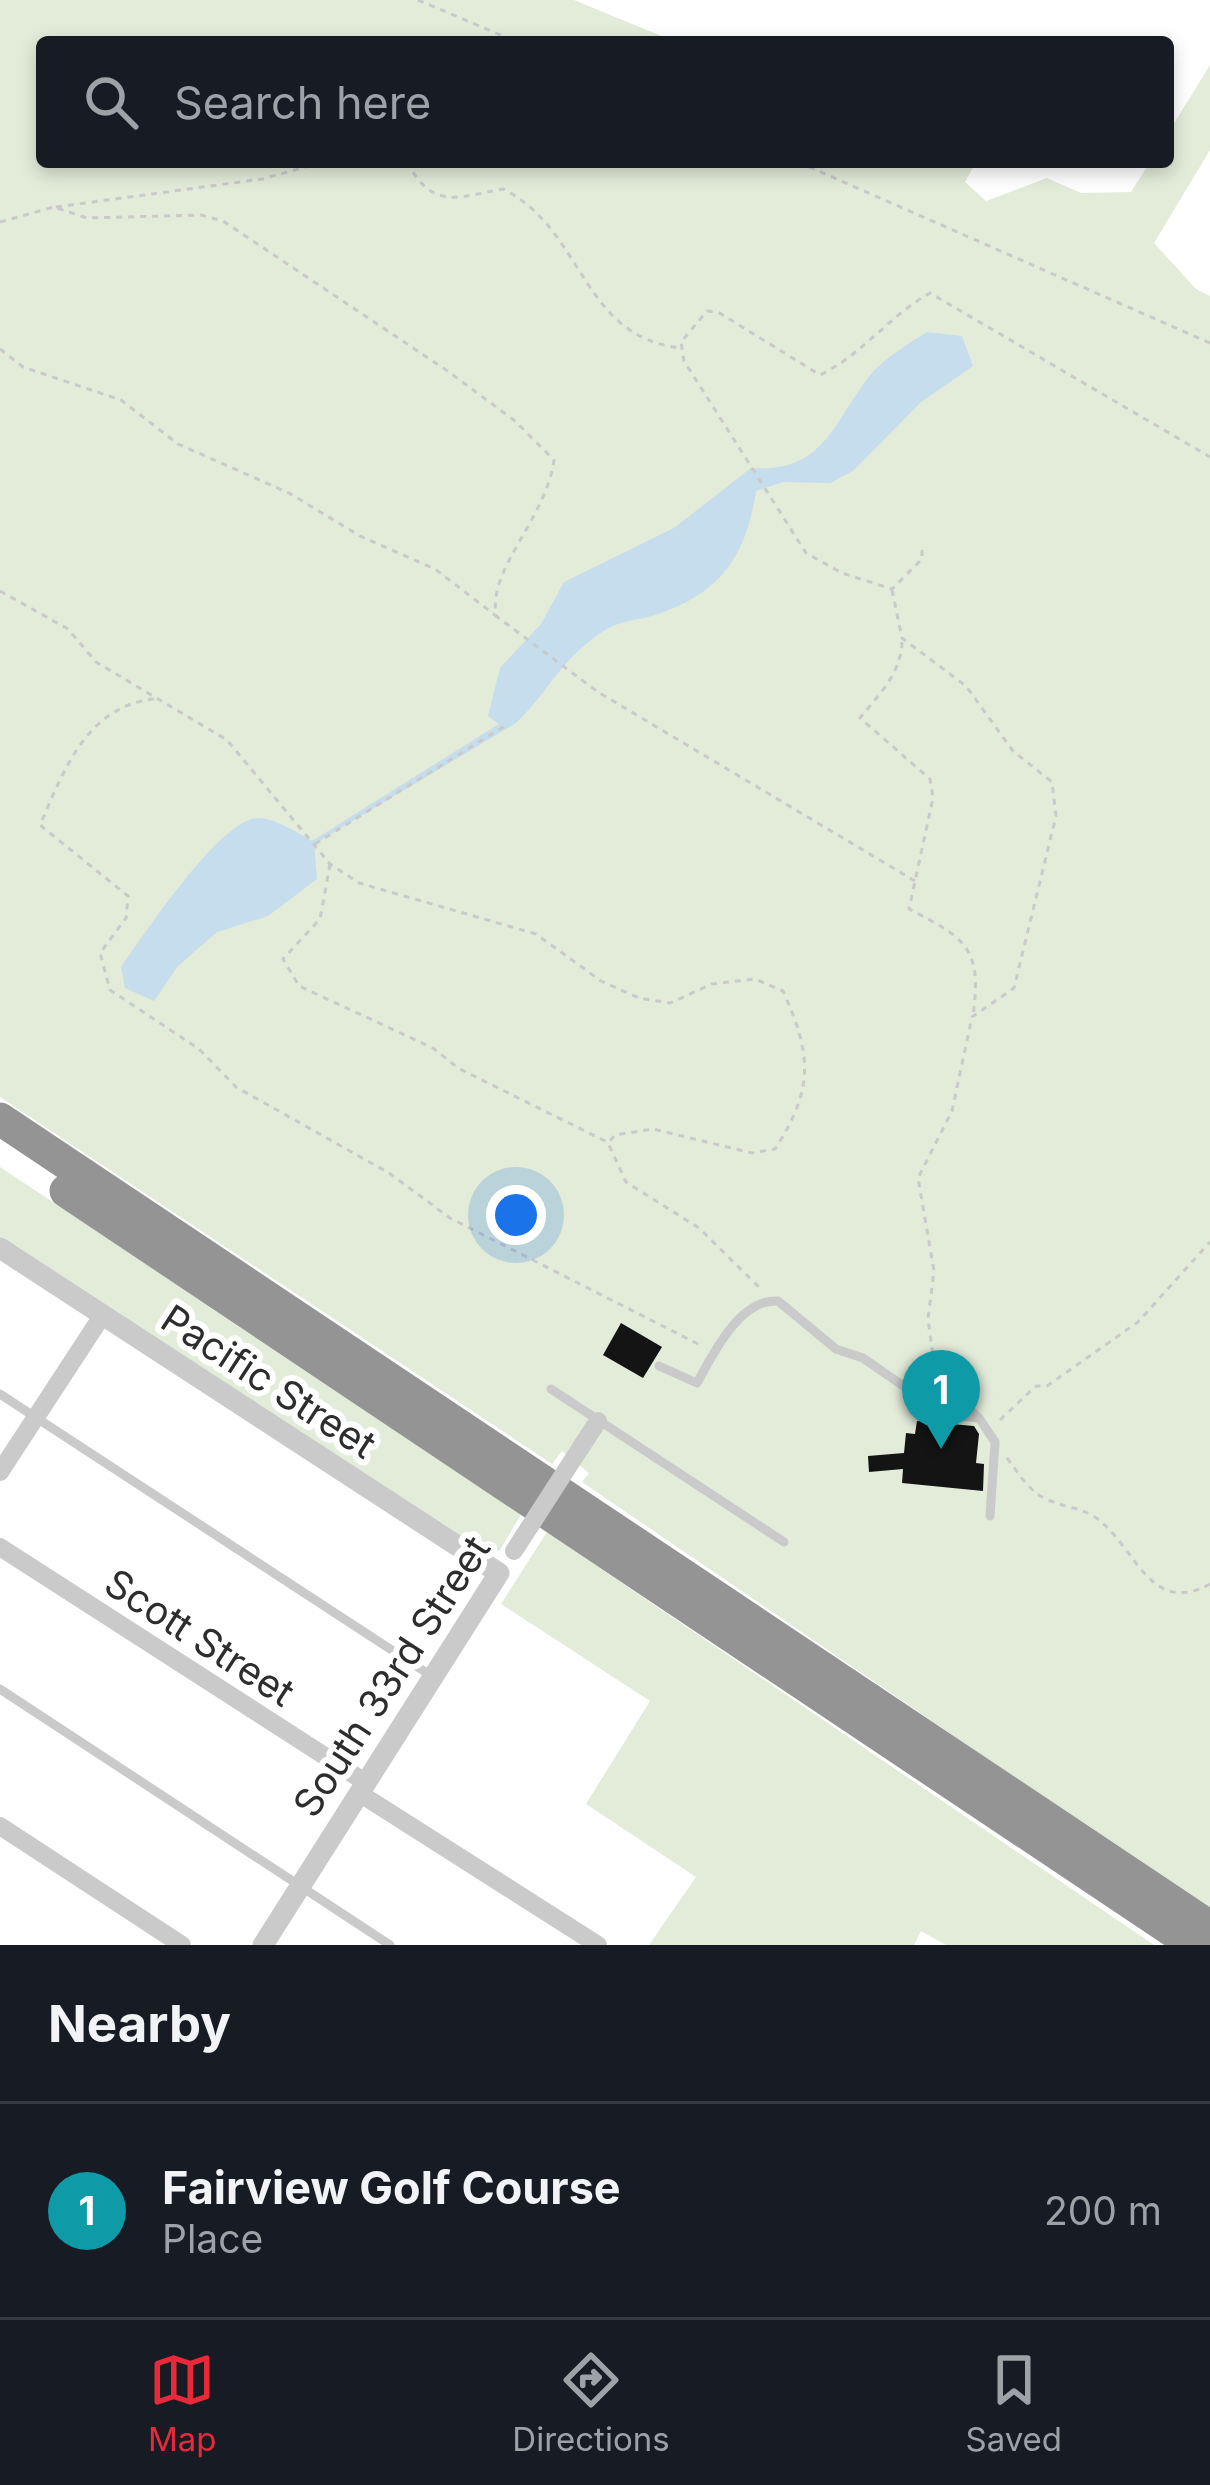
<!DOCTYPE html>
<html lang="en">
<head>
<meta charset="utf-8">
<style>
	body { margin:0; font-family:Inter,sans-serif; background:#20242c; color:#f1f3f6 }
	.you { position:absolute; left:516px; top:1215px; width:42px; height:42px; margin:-30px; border:9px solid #fff; border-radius:50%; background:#1a73e8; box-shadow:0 0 0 18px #1a73e833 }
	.badge { display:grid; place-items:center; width:78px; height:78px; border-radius:50%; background:#e9293a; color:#fff; font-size:39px; font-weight:700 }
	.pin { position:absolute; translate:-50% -99px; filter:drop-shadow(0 3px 6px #0008) }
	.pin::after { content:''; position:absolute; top:63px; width:42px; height:36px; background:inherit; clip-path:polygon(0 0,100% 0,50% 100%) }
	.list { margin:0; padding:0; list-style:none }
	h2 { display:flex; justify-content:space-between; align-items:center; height:156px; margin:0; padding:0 48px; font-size:51px }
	h2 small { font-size:39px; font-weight:400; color:#9ea1a6 }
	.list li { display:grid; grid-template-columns:78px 1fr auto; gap:36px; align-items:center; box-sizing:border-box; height:216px; padding:0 48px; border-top:3px solid #363941 }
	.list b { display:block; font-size:45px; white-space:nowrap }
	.list p { margin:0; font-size:39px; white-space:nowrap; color:#9ea1a6 }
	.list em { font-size:39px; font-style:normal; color:#9ea1a6 }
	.icon { flex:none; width:66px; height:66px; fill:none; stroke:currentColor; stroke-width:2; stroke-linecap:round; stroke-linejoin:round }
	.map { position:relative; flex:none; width:1210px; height:1945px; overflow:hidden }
	.search { position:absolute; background:#171b24; box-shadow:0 6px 18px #0003; left:36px; right:36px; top:36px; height:132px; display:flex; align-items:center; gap:30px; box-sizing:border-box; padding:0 42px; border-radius:12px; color:#9ea1a6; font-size:45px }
	.sheet { height:372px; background:#171b24 }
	nav { display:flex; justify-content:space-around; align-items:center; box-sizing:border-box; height:168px; border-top:3px solid #363941; background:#171b24; font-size:33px; color:#9ea1a6 }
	nav a { display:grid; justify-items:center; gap:6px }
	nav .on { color:#e9293a }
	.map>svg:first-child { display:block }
</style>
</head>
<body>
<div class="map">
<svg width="1210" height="1945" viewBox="0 0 1210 1945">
	<rect width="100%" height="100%" fill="#fff"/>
	<g fill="#e3ebd9">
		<path d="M0,0H574L676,42H42V162H976L965,182L986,201L1047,178L1081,193L1131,192L1150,162H1168V133L1210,65V150L1154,243L1196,289L1210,296V1911L582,1482L589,1473L562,1451L552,1464L0,1097Z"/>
		<path d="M0,1167L522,1513L500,1550L485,1554L0,1240Z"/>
		<path d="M547,1532L1154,1945H946L921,1931L914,1945H649L696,1877L586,1804L650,1701L501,1604Z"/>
	</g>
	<path fill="#c5ddec" d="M927,332L962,336L973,366L921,402L853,471L830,483L783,482L756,491C746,555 722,592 658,614C641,620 620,620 605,630C559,660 552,688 516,723L314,844L317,879L268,916L217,932L178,966L154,1001L125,988L121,967C143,937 222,815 260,818C276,819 298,833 312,841L499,724L488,716L500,668L541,624L564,582L674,528L751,468C823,473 832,425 868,378C882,359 907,345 927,332Z"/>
	<g fill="#141414">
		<path d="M621,1323L662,1347L643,1378L603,1355Z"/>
		<path d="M917,1421L974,1426L979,1434L976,1463L984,1464L983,1491L902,1483L903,1469L869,1472L868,1456L904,1453L906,1433L915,1434Z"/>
	</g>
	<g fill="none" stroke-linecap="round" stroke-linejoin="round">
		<g stroke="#cacaca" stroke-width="3" stroke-dasharray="6 6" stroke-linecap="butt">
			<path d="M418,0L517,42"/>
			<path d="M407,162C433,211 458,197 503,189C585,230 580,336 680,348"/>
			<path d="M798,162L1210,343"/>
			<path d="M56,207L262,179L324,162"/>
			<path d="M0,222L54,207L87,218L201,215L223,221L449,372L515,421L554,460C546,519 488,568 496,616L598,692L915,881"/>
			<path d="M0,349L23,367L121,400L178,444L289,493L360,536L435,569L495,615"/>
			<path d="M922,550V559L892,589L842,573L806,553L684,361L681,342L707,311L718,312L820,375C862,355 889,316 930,293L1210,457"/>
			<path d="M892,590L902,638L966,686L1013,751L1052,782L1056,816L1014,988L972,1017L952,1111L918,1178L934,1271L928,1319L935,1371"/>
			<path d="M0,591L68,629L96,662L227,740L330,864L359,883L536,934L601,981L639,998L670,1003L712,984L755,979L783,991C812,1055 814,1089 775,1149L752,1153L653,1129L615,1135L608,1143L626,1182L699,1228L761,1289"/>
			<path d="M902,642C901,674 879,694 860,718L930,779L933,798L909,909C967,939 982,948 973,1016"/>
			<path d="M154,699C87,706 64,770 40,825L128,896L126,918L100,953L110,990L199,1049L236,1087L389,1173L450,1218L702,1346"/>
			<path d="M315,844L506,725"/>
			<path d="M330,864L320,919L283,959L299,986L433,1048L458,1068L607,1142"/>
			<path d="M1000,1420L1036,1386H1047L1138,1322L1210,1242"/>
			<path d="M1007,1458C1019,1474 1028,1490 1046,1499C1065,1508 1082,1507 1099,1520C1136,1549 1151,1617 1210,1584"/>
		</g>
		<g stroke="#cacaca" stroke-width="9">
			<path d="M659,1366L697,1383C713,1354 740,1298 778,1301L836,1349L863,1358L915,1394L914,1411L979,1418L995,1442L990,1516"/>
			<path d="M551,1389L784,1542"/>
			<path d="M0,1394L433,1677"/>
			<path d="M915,1394L941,1383L979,1418"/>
			<path d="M0,1689L390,1945"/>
		</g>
		<g stroke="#cacaca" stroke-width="18">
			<path d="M581,1447L598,1421"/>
			<path d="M0,1472L102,1316"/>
			<path d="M0,1547L365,1782"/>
			<path d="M359,1793L598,1945"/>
			<path d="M0,1826L182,1945"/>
		</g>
		<path stroke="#cacaca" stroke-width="21" d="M0,1248L499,1573L263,1945"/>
		<g stroke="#949494" stroke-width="33">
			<path d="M0,1119L1210,1927"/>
			<path d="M66,1191L1194,1945"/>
		</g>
		<path stroke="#cacaca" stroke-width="18" d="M514,1551L581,1447"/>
	</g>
	<g text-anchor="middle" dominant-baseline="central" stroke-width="12" stroke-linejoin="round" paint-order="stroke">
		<g font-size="39" fill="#2d2d2d" stroke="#fff">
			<text transform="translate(269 1381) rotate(33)">Pacific Street</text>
			<text transform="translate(200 1637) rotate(33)">Scott Street</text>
			<text transform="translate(391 1676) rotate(-57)">South 33rd Street</text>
		</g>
	</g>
</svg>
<div class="you"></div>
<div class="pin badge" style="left:941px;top:1449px;background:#0f9aa8">1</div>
<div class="search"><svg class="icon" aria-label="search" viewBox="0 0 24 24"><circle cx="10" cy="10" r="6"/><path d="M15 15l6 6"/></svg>Search here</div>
</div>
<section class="sheet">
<h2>Nearby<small></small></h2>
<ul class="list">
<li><span class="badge" style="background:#0f9aa8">1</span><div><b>Fairview Golf Course</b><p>Place</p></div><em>200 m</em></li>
</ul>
</section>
<nav>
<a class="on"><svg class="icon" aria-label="map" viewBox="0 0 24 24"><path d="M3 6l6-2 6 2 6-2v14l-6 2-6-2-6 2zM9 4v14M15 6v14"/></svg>Map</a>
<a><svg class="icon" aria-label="directions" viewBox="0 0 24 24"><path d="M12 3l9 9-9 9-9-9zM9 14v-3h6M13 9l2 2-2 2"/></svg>Directions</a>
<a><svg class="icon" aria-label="saved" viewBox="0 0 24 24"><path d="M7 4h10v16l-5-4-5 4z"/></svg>Saved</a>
</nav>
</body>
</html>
